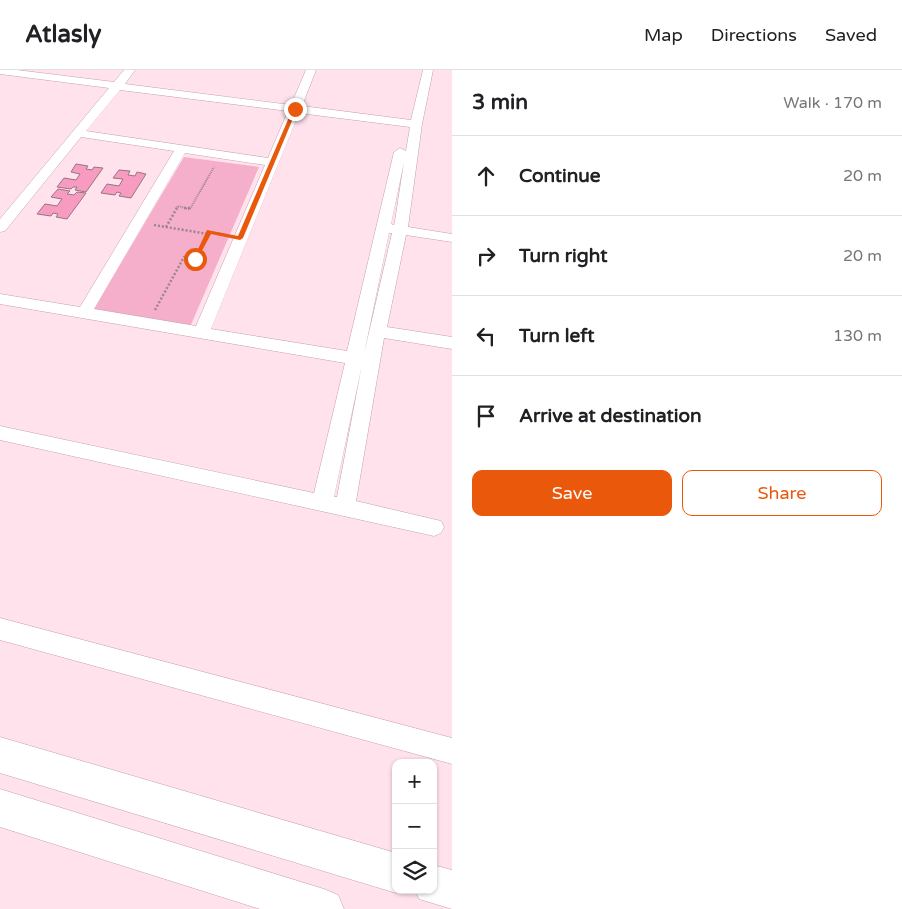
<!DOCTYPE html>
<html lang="en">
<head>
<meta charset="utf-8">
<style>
	body { margin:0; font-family:"Varela Round",sans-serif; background:#f2f2f2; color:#202124 }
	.controls { position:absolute; right:15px; bottom:15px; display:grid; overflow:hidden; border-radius:10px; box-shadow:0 1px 4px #0004 }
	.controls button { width:45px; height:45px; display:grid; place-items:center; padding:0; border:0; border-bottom:1px solid #e0e0e0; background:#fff; color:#202124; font:25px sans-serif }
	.stop { position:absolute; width:15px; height:15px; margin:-11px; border:4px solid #ea580c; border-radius:50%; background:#fff }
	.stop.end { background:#ea580c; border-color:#fff; box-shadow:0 1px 5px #0008 }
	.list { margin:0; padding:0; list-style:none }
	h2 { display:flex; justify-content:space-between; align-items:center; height:65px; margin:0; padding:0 20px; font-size:21px }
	h2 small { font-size:16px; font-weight:400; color:#757577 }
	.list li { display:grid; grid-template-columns:32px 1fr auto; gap:15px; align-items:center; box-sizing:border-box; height:80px; padding:0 20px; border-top:1px solid #e0e0e0 }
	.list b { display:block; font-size:19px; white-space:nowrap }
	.list em { font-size:16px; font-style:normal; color:#757577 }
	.actions { display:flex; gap:10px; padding:15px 20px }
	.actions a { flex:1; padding:11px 0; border:1px solid #ea580c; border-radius:10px; text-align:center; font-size:18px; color:#ea580c }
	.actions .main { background:#ea580c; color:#fff }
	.icon { flex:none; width:28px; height:28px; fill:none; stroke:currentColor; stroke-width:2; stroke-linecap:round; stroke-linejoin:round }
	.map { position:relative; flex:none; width:452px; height:839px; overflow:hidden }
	header { display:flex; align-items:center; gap:30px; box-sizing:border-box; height:70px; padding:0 25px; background:#fff; border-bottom:1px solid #e0e0e0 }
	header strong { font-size:24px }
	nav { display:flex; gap:28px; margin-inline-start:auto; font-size:18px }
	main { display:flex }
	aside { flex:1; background:#fff }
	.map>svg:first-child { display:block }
</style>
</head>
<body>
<header>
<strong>Atlasly</strong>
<nav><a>Map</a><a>Directions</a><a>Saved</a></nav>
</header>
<main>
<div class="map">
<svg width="452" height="839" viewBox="0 0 452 839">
	<rect width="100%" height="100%" fill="#ffe2ec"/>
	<path fill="#f5afcb" d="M184,87L259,97L190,257L93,240Z"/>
	<g fill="#f79bc1" stroke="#957581">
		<path d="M76,94L88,96L86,99L92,100L94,97L103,98L86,122L75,120L77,117H73L71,119L57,117L64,108L76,110L80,104L71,102Z"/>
		<path d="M119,100L130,101L128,105L135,106L137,102L146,104L131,128L119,126L121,123L117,122L115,125L101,123L107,114L119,116L123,109L113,108Z"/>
		<path d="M58,119L70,121L67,124L74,125L77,122L86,123L67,149L56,147L58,144L53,143L51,146L37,144L45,134L57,136L62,129L51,127Z"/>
	</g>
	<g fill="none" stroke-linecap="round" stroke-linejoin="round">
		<g stroke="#c3a1ae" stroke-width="1">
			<g id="street">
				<path d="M0,0H17L114,12L124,0H135L125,14L291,35L306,0H316L302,36L411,50L423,0H433L422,54L408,157L452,164V172L406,165L387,257L452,267V279L384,268L356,431L441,451L444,457L441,463L434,466L0,370V356L314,423L345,293L0,234V224L80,237L174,81L81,67L5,161L0,162V149L109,18L0,4ZM120,20L288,41L268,88L86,61ZM299,43L410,57L406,81L400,78L394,82L347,281L211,259ZM185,83L265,95L196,256L94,239ZM404,92L395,151L394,155L391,154ZM389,163H392L364,284ZM362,295L337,427H334Z"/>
				<path d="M0,548L452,668V694L0,570Z"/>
			</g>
		</g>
		<g stroke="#c3a1ae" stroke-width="1">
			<g id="secondary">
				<path d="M0,667L396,783V820H402L396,823L0,703Z"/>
				<path d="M0,719L324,819L338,825L344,839H260L0,757Z"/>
				<path d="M433,795L452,800V839L419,829L415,820H433Z"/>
			</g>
		</g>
		<g stroke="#9b858d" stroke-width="2" stroke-dasharray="1 1" stroke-linecap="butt">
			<path d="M176,139L178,136L189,139"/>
			<path d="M190,139L214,97"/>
		</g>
		<g stroke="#9b858d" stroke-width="2.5" stroke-dasharray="2 2" stroke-linecap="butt">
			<path d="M184,138H191"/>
			<path d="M154,155L208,164"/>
			<path d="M166,157L177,138"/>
			<path d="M155,240L184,187L195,189L209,162L225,165"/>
		</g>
		<use href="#street" fill="#fff" fill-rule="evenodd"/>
		<use href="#secondary" fill="#fff" fill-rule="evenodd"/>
	</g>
	<path fill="#ea580c" d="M293,38L297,39L243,168L240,170L211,164L197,190H193L207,160L238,166Z"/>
</svg>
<div class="controls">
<button>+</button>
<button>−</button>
<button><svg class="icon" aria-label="layers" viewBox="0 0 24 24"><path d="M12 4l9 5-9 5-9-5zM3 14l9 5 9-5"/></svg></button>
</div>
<div class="stop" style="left:195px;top:189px"></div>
<div class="stop end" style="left:295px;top:39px"></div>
</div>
<aside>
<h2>3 min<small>Walk · 170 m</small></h2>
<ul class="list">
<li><svg class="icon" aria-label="ahead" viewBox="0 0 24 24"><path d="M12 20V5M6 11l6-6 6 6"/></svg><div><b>Continue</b></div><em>20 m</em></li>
<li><svg class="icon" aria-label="right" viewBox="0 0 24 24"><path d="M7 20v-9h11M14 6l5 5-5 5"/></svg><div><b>Turn right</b></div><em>20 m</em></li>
<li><svg class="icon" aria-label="left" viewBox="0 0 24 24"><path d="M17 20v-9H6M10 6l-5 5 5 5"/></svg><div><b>Turn left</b></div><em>130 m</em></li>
<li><svg class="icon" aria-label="arrive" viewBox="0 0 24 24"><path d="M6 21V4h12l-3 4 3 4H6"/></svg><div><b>Arrive at destination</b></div></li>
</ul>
<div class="actions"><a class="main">Save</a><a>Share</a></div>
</aside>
</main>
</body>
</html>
